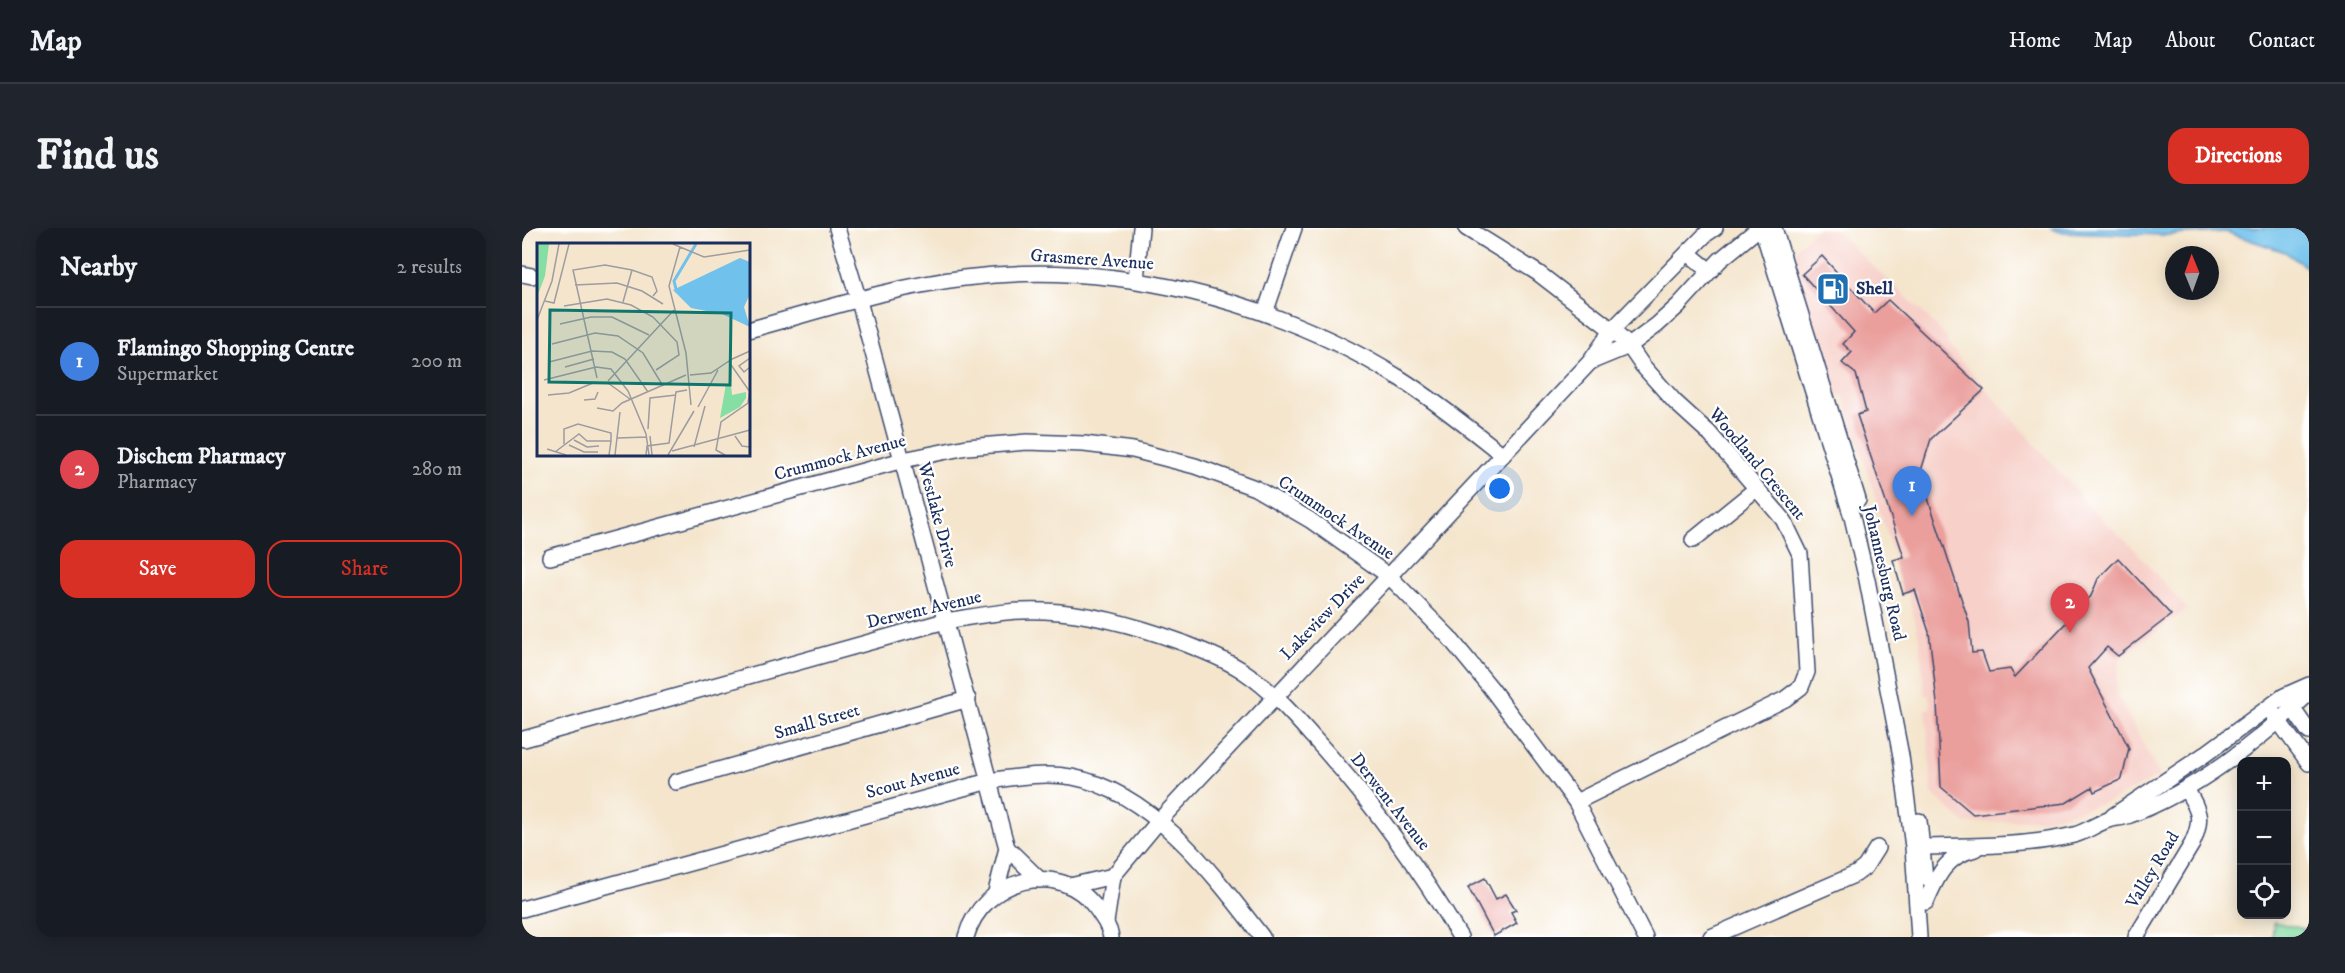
<!DOCTYPE html>
<html lang="en">
<head>
<meta charset="utf-8">
<style>
	body { margin:0; font-family:"IM FELL DW Pica",serif; background:#20242c; color:#f1f3f6 }
	.controls { position:absolute; right:18px; bottom:18px; display:grid; overflow:hidden; border-radius:12px; box-shadow:0 3px 15px #0003 }
	.controls button { width:54px; height:54px; display:grid; place-items:center; padding:0; border:0; border-bottom:2px solid #363941; background:#171b24; color:#f1f3f6; font:30px sans-serif }
	.compass { position:absolute; left:1643px; top:18px; width:54px; height:54px; border-radius:50%; background:#171b24; box-shadow:0 3px 15px #0003; rotate:359deg }
	.you { position:absolute; left:978px; top:261px; width:21px; height:21px; margin:-15px; border:4px solid #fff; border-radius:50%; background:#1a73e8; box-shadow:0 0 0 9px #1a73e833 }
	.badge { display:grid; place-items:center; width:39px; height:39px; border-radius:50%; background:#d93025; color:#fff; font-size:20px; font-weight:700 }
	.pin { position:absolute; translate:-50% -50px; filter:drop-shadow(0 2px 3px #0008) }
	.pin::after { content:''; position:absolute; top:32px; width:21px; height:18px; background:inherit; clip-path:polygon(0 0,100% 0,50% 100%) }
	.list { margin:0; padding:0; list-style:none }
	h2 { display:flex; justify-content:space-between; align-items:center; height:78px; margin:0; padding:0 24px; font-size:26px }
	h2 small { font-size:20px; font-weight:400; color:#9ea1a6 }
	.list li { display:grid; grid-template-columns:39px 1fr auto; gap:18px; align-items:center; box-sizing:border-box; height:108px; padding:0 24px; border-top:2px solid #363941 }
	.list b { display:block; font-size:22px; white-space:nowrap }
	.list p { margin:0; font-size:20px; white-space:nowrap; color:#9ea1a6 }
	.list em { font-size:20px; font-style:normal; color:#9ea1a6 }
	.actions { display:flex; gap:12px; padding:18px 24px }
	.actions a { flex:1; padding:14px 0; border:2px solid #d93025; border-radius:18px; text-align:center; font-size:21px; color:#d93025 }
	.actions .main { background:#d93025; color:#fff }
	.icon { flex:none; width:33px; height:33px; fill:none; stroke:currentColor; stroke-width:2; stroke-linecap:round; stroke-linejoin:round }
	.map { position:relative; flex:none; width:1787px; height:709px; overflow:hidden; border-radius:18px }
	header { display:flex; align-items:center; gap:36px; box-sizing:border-box; height:84px; padding:0 30px; background:#171b24; border-bottom:2px solid #363941 }
	header strong { font-size:28px }
	nav { display:flex; gap:33px; margin-inline-start:auto; font-size:21px }
	.intro { display:flex; align-items:center; justify-content:space-between; box-sizing:border-box; height:144px; padding:0 36px }
	h1 { margin:0; font-size:42px }
	.button { padding:15px 27px; border-radius:18px; background:#d93025; color:#fff; font-size:21px; font-weight:700 }
	main { display:flex; gap:36px; padding:0 36px }
	aside { flex:1; background:#171b24; border-radius:18px; box-shadow:0 3px 15px #0003 }
	.map>svg:first-child { display:block }
</style>
</head>
<body>
<header>
<strong>Map</strong>
<nav><a>Home</a><a>Map</a><a>About</a><a>Contact</a></nav>
</header>
<div class="intro"><h1>Find us</h1><a class="button">Directions</a></div>
<main>
<aside>
<h2>Nearby<small>2 results</small></h2>
<ul class="list">
<li><span class="badge" style="background:#3f7fe0">1</span><div><b>Flamingo Shopping Centre</b><p>Supermarket</p></div><em>200 m</em></li>
<li><span class="badge" style="background:#e0444e">2</span><div><b>Dischem Pharmacy</b><p>Pharmacy</p></div><em>280 m</em></li>
</ul>
<div class="actions"><a class="main">Save</a><a>Share</a></div>
</aside>
<div class="map">
<svg width="1787" height="709" viewBox="0 0 1787 709">
	<rect width="100%" height="100%" fill="#fff"/>
	<filter id="ink" filterUnits="userSpaceOnUse"><feTurbulence type="fractalNoise" baseFrequency=".0167" numOctaves="2"/><feDisplacementMap in="SourceGraphic" scale="12" xChannelSelector="R" yChannelSelector="G"/><feConvolveMatrix kernelMatrix="1 2 1 2 8 2 1 2 1" color-interpolation-filters="sRGB"/></filter>
	<filter id="wash" filterUnits="userSpaceOnUse"><feTurbulence type="fractalNoise" baseFrequency=".008" numOctaves="4" result="noise"/><feDisplacementMap in="SourceGraphic" scale="24" xChannelSelector="R" yChannelSelector="G"/><feGaussianBlur stdDeviation="1.35" result="paint"/><feColorMatrix in="noise" values="0 0 0 0 0 0 0 0 0 0 0 0 0 0 0 0 0 1.4 0 .05"/><feComposite in="paint" operator="in"/></filter>
	<g filter="url(#wash)">
		<rect width="100%" height="100%" fill="#f4e5cc"/>
		<path fill="#f7d0c9" d="M1295,0L1311,1L1399,83L1426,111L1424,115L1568,279L1612,321L1665,381L1597,432L1594,465L1638,548L1586,574L1538,588L1518,591L1443,596L1410,565L1404,482L1409,479L1407,467H1403L1397,409L1386,365L1381,366L1371,332L1372,328L1321,167L1313,168L1277,50L1274,21Z"/>
		<path fill="#85dea3" stroke="#508680" stroke-width="1.5" d="M1752,694L1787,702V709H1750Z"/>
		<path fill="#70c1ec" stroke="#4678a5" stroke-width="1.5" d="M1528,0H1787V41L1763,24L1704,4L1645,7L1538,4Z"/>
		<g id="blocks">
			<g fill="#ea9f9c">
				<path d="M1300,28L1352,85L1366,72L1462,162L1409,211L1398,246L1447,394L1450,425L1460,424L1467,444L1488,441L1493,449L1569,368L1576,351L1596,330L1649,387L1596,428L1585,419L1566,440L1607,520L1600,551L1572,564L1570,559L1544,575L1451,586L1419,559L1415,475L1407,404L1393,362L1381,366L1371,332L1382,329L1335,187L1344,184L1334,146L1320,135L1330,124L1321,116L1332,104L1280,46Z"/>
				<path d="M963,650L974,671L984,666L994,682L989,684L995,695L972,708L946,659Z"/>
			</g>
		</g>
	</g>
	<g filter="url(#ink)">
		<use href="#blocks" fill-opacity="0" stroke="#3c4a6e" stroke-width="1.5"/>
		<g fill="none" stroke-linecap="round" stroke-linejoin="round">
			<g stroke="#3c4a6e" stroke-width="18">
				<g id="minor">
					<path d="M315,0L337,73L485,620L474,664"/>
					<path d="M944,0L1016,45L1090,102L1107,118L1120,137L1153,174L1186,204L1261,291L1278,326L1285,444L1279,459L1263,471L1054,574"/>
					<path d="M1240,0L1330,289L1345,352L1379,528L1391,619L1397,709"/>
					<path d="M1252,0L1336,272"/>
					<path d="M1166,25L1188,43"/>
					<path d="M0,46L10,48"/>
					<path d="M614,52L619,0"/>
					<path d="M743,85L772,0"/>
					<path d="M226,102C297,83 369,59 442,50C591,31 753,72 879,151C915,174 948,201 981,227"/>
					<path d="M1068,134L1107,118L1135,97L1156,78L1198,32L1237,0"/>
					<path d="M1171,312L1234,261"/>
					<path d="M28,329L381,232L445,219L505,214L562,216L611,222L673,238L733,260L788,292L867,348L926,408L968,459L1054,574L1123,709"/>
					<path d="M1766,474L1787,504"/>
					<path d="M1750,484L1787,535"/>
					<path d="M2,511L423,393C456,388 489,381 523,383C570,385 615,398 659,414C679,422 703,431 721,443C748,461 769,484 790,508C847,570 895,637 938,709"/>
					<path d="M154,554L446,471"/>
					<path d="M1591,588L1682,527L1762,468L1787,457"/>
					<path d="M1397,593L1403,650"/>
					<path d="M1394,619C1446,618 1501,619 1552,607C1564,604 1574,596 1586,592C1593,590 1601,590 1608,587C1670,565 1740,511 1787,465"/>
					<path d="M485,620L518,652"/>
					<path d="M548,658L591,648"/>
					<path d="M1404,674C1415,648 1424,628 1453,621"/>
					<path d="M0,681L467,553C494,549 523,544 550,549C631,564 693,648 740,709"/>
					<path d="M584,694L591,648L636,594L1068,134L1090,102L1184,6L1193,0"/>
					<path d="M444,709C460,651 537,629 574,680C581,690 587,698 589,709"/>
					<path d="M1189,709L1334,646L1343,639L1355,620"/>
					<path d="M1614,709L1670,616C1681,591 1678,584 1664,561"/>
				</g>
			</g>
			<use href="#minor" stroke="#fff" stroke-width="15"/>
		</g>
	</g>
	<defs>
		<g id="fuel-square" transform="scale(1.725)"><rect x="-9" y="-9" width="18" height="18" rx="4" fill="#1f6fb2" stroke="#fff"/><path d="M-5.5-6h7V0h2V4h1.3V-2.5L3-4.5l.8-.8L6-3V5H2.5V1h-1V6h-7ZM-4.2-4.7v3.2H.2V-4.7Z" fill="#fff"/></g>
	</defs>
	<g fill-rule="evenodd">
		<use href="#fuel-square" x="1311" y="61"/>
	</g>
	<g text-anchor="middle" dominant-baseline="central" stroke-width="4.5" stroke-linejoin="round" paint-order="stroke">
		<g font-size="18" fill="#1b2f5e" stroke="#fff">
			<text transform="translate(570 32) rotate(4)">Grasmere Avenue</text>
			<text transform="translate(318 230) rotate(-15)">Crummock Avenue</text>
			<text transform="translate(1235 236) rotate(50)">Woodland Crescent</text>
			<text transform="translate(415 287) rotate(75)">Westlake Drive</text>
			<text transform="translate(814 290) rotate(34)">Crummock Avenue</text>
			<text transform="translate(1362 345) rotate(77)">Johannesburg Road</text>
			<text transform="translate(402 382) rotate(-13)">Derwent Avenue</text>
			<text transform="translate(801 389) rotate(-46)">Lakeview Drive</text>
			<text transform="translate(295 494) rotate(-16)">Small Street</text>
			<text transform="translate(391 553) rotate(-15)">Scout Avenue</text>
			<text transform="translate(868 574) rotate(52)">Derwent Avenue</text>
			<text transform="translate(1631 642) rotate(-59)">Valley Road</text>
		</g>
		<g font-size="18" font-weight="bold" fill="#1b2f5e" stroke="#fff" text-anchor="start">
			<text x="1334" y="61">Shell</text>
		</g>
	</g>
	<g transform="translate(15 15)">
		<rect width="213" height="213" fill="#f4e5cc"/>
		<path d="M0,1H12L8,33L0,54ZM189,141L194,142L195,152L209,149V155L203,164L183,175Z" fill="#85dea3"/>
		<path d="M203,15L213,19V51L207,64L213,84L185,71L154,65L136,47Z" fill="#70c1ec"/>
		<path fill="none" stroke="#70c1ec" stroke-width="3" d="M139,46L137,38L159,1"/>
		<path fill="none" stroke="#9d9ca0" stroke-width="1.5" d="M136,1L167,14L213,7M143,4L132,43L149,110L154,162M38,42L80,40L105,48L126,61M8,58L17,60L32,1M86,59L95,27M27,63L70,56L94,62L116,74L140,99L142,112L119,127M0,77L15,38L22,1M23,81L54,74H75L112,92M15,101L58,90L81,93L106,110L126,143M213,115L202,123L207,129L213,124M193,117L213,108M12,119L55,108L75,109L88,116L111,149M192,119L213,149M28,124L57,116M153,132L174,130L195,116M60,135L36,27L68,22L95,27L115,34L120,48L116,53M7,137L59,124L74,126L91,148L109,191L112,212M71,138L137,67M71,140L93,156M11,152L32,150L56,140M47,157L58,156L61,149M161,164L181,127M60,165L76,168L85,160L149,132M111,186L113,155L139,152M113,193L115,212M198,193L205,203L213,204M80,195L110,194M37,197L50,204L62,203M27,201V186L41,181L74,190V198M32,202L47,209H61M157,204L168,163M10,206L29,212M135,208L213,187M18,209L42,191L50,198H74L72,212M78,212L83,169M109,212L110,203L132,200L139,149L150,147M131,212L157,168M188,212L179,207L184,179L211,160L213,146"/>
		<path fill="#0f766e" fill-opacity="0.15" stroke="#0f766e" stroke-width="3" d="M13,67L194,70L193,142L12,139Z"/>
		<rect width="213" height="213" fill="none" stroke="#1b2f5e" stroke-width="3"/>
	</g>
</svg>
<div class="controls">
<button>+</button>
<button>−</button>
<button><svg class="icon" aria-label="locate" viewBox="0 0 24 24"><circle cx="12" cy="12" r="6"/><path d="M12 2v4M12 18v4M2 12h4M18 12h4"/></svg></button>
</div>
<svg class="compass" viewBox="-18 -18 36 36"><path d="M0-13l5 13h-10z" fill="#e53935"/><path d="M0 13l5-13h-10z" fill="#9ea1a6"/></svg>
<div class="you"></div>
<div class="pin badge" style="left:1390px;top:288px;background:#3f7fe0">1</div>
<div class="pin badge" style="left:1548px;top:405px;background:#e0444e">2</div>
</div>
</main>
</body>
</html>
